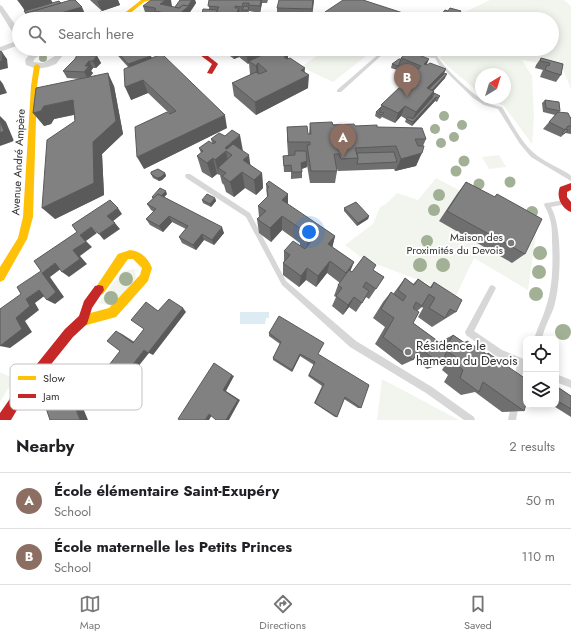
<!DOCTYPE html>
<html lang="en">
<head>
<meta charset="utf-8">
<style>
	body { margin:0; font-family:Jost,sans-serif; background:#f2f2f2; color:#202124 }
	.controls { position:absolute; right:12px; bottom:12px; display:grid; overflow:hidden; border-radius:8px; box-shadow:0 2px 10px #0003 }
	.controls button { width:36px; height:36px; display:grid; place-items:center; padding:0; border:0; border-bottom:1px solid #e0e0e0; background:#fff; color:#202124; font:20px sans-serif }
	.compass { position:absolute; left:475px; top:68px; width:36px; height:36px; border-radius:50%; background:#fff; box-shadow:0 2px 10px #0003; rotate:38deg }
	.you { position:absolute; left:309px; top:232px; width:14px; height:14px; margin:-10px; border:3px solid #fff; border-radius:50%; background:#1a73e8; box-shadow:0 0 0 6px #1a73e833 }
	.badge { display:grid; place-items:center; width:26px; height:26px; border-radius:50%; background:#7a7a7a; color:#fff; font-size:13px; font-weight:700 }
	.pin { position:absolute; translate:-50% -33px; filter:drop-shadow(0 1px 2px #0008) }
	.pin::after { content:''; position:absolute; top:21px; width:14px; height:12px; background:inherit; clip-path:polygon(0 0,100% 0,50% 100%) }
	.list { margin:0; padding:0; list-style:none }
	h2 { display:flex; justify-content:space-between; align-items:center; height:52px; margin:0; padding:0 16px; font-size:17px }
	h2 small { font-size:13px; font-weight:400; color:#757577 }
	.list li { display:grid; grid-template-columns:26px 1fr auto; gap:12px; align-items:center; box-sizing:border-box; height:56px; padding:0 16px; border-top:1px solid #e0e0e0 }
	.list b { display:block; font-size:15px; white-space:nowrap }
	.list p { margin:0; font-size:13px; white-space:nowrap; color:#757577 }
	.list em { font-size:13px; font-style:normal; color:#757577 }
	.icon { flex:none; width:22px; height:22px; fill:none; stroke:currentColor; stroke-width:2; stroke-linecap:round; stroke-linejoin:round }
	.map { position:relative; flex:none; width:571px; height:420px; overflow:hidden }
	.search { position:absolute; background:#fff; box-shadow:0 2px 10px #0003; left:12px; right:12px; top:12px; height:44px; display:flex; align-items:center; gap:10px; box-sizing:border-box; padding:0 14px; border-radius:22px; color:#757577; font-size:15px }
	.sheet { height:164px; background:#fff }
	nav { display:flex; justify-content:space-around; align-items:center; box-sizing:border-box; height:56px; border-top:1px solid #e0e0e0; background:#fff; font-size:11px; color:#757577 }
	nav a { display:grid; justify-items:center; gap:2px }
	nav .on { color:#7a7a7a }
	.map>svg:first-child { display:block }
</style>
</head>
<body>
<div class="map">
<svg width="571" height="420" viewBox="0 0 571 420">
	<rect width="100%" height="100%" fill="#fff"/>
	<g fill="#f1f5ed">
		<path d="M490,0H564L571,6V89L562,67L522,60L532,76L534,117L532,144L504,106L488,98H505V74H481V94L451,69L440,58L447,49H552V19H470V18L462,16L465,12Z"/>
		<path d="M327,49H364L371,52L333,82L301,67Z"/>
		<path d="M499,155L506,167L489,169L482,157Z"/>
		<path d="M436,178L513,218L537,227L528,290L474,258L454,300L427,283L365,260L345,245L373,224L380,207L386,204L397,193L418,200Z"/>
		<path d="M135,269L136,278L113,306L98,303L123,271Z"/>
		<path d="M0,372L14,379L0,402Z"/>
		<path d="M382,379L459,420H377Z"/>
	</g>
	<path fill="#ddebf3" d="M240,312H269V318H266L265,324H240Z"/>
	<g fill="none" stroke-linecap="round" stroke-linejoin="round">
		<g fill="#d7d7d7" fill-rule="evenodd">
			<path d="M381,52H390L437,56C445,69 473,95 486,102C491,105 497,106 502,107C512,123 520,141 534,153C544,162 558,167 569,174L571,176V181L531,157L520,144L498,109L484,105L473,98L439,65L435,58L383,54L341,92H337V90Z"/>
			<path d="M186,174H190L250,213L286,281L356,341L432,387L474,417L475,420H464L426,393L350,347L282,285L246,217L186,178L185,176Z"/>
			<path d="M564,200H566L567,202L566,204L551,207C563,228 561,283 554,307C550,318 544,328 542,339H534C537,328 543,318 546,307C553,286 553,263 552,240C552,232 552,224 549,216C548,212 546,209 544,205L545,203H547Z"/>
			<path d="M492,285L494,286L496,288L474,331L502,350L526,360V368L524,367L521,384L518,385L515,384L514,381L517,364L496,356L466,335L465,332L490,286Z"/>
			<path d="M556,374L571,380V388L556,382Z"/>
			<path d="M515,400L518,401L519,404L516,420H508L512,401Z"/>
		</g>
		<g fill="#d7d7d7" fill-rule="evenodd">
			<path d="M0,5L2,6L19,30V38H16L0,12Z"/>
			<path d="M19,40V45L0,52V47Z"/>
			<path d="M42,49L60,51L66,49H77L63,55L56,64L48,67L37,69L26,65L25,60L31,53ZM44,53L54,54L55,56L43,63L33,62L35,58Z"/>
		</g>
		<g fill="#ffc107" fill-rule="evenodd">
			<path d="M141,0H152L144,2L123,19H117Z"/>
			<path d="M37,64L40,66L37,86L33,217L27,239L4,280L0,282V267L18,238L23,217L31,86L34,66Z"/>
			<path d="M130,250C141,251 148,258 152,268L148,281L116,317L83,326L79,324L77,320L79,316L109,308L140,275L142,268L133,259H128L103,294L99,295L95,294L94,290L118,254Z"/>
		</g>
		<g fill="#c62828" fill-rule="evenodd">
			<path d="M192,49H199L217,63L218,64L212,74L207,73L212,64Z"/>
			<path d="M571,183V190L567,192V197L571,202V212C561,208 556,196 560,187Z"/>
			<path d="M99,285L103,286L104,290L92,308L87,324L73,337L24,398L11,420H0V413L16,390L65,329L79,316L84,301L95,286Z"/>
		</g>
	</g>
	<g fill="#a2b095">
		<circle cx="43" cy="58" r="4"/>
		<circle cx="444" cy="116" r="5"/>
		<circle cx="462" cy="125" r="5"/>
		<circle cx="435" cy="129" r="5"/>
		<circle cx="454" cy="137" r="5"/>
		<circle cx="441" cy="143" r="5"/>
		<circle cx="464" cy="161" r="5.5"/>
		<circle cx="456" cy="171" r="5.5"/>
		<circle cx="510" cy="182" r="5.5"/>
		<circle cx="479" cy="184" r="5.5"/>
		<circle cx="439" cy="195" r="6"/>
		<circle cx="434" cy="210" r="6"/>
		<circle cx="532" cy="212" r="6"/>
		<circle cx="427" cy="241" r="6"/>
		<circle cx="540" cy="253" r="7"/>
		<circle cx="420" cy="265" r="7"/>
		<circle cx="443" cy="265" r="7"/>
		<circle cx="539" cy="272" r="7"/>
		<circle cx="126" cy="279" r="7"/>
		<circle cx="536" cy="294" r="7"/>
		<circle cx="111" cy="298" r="7"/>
		<circle cx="563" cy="332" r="8"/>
	</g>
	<g fill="#6f6f6f">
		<path d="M17,0H51L52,3H61L86,16L78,19H29L24,11L25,10Z"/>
		<path d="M90,0H118L120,5L102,11L91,1Z"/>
		<path d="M180,0H195L196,3L190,12L191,16L188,19H157L156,17L146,15L143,6H172V7H175Z"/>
		<path d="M209,0H268L267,3H262L260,13L249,11L248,14L240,13V15L238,19H217L203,18L202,14L209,9Z"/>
		<path d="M314,0L312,19H277V8Z"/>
		<path d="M325,12L403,13L402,19H324Z"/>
		<path d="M112,49H145L152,58L227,128L144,169L170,114L148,93L131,100L128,67Z"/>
		<path d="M229,49L259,52V56L288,55V59L305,72L308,88L256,115L234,96L232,83L251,75L250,74L249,63L248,64L239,57L234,59L230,56Z"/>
		<path d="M97,56L101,63L96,68H93L91,71L93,73L90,77L114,86L123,134L102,154L104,195L55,219L75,121L74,115L54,119L51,124L44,126L80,79L67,78L63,71Z"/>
		<path d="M401,58L427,65L446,69L444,73L445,78L433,91H434V93L440,96L437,102L435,101L412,126L405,122L406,119L401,116L395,123L382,117L380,119L375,116L376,112L381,107V105L400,87L402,83L407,81L413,75L398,68L397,70L391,68L392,64L401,59Z"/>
		<path d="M541,58L563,64L561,75L556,82L540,77L542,72L543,70L535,68L536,65Z"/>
		<path d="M545,100L560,111L559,112L571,118V134L565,133L561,137L543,129L555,115L543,112L542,103Z"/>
		<path d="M310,123L377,127L426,139L423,146L416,166L395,171L394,169L338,171L336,166L337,171L335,183H310L307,165V167L302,169V178L291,179V172H284L283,156L295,155H288L287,140V127L309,134Z"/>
		<path d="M211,139L243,151L251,166L262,173L263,188L256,195L245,188L234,197L226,192L224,185L222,183L220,175L217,174L212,178L202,172L197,156L201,153L199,148L212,143Z"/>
		<path d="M165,173L166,176L162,180L159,181L153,178L151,174Z"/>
		<path d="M466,182L494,197L497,194L525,254L512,263L439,221L457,194Z"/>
		<path d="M266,184L288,194V205L335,236L332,247L354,262L350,271L352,272L373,270L384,277L369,299L366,297L356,312L349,307L343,315L332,306L336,297L334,296L338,285L340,283L327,273L316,287L306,280L299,287L283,275V263L284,261V251L300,246V243L282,230L271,242L259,233L257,219L259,217L258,206L267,197Z"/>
		<path d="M167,194L164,197L224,233L214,245L204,240L196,250L182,243L179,237L186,229L172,222L163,232L150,225L146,219L154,212L151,210L147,204L153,199L152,197Z"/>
		<path d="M215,198L216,201L211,207L203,203L202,200Z"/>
		<path d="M344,208L369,216L368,219L357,226L344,211Z"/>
		<path d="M405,278L413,284L418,279L430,287L434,282L456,312L432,327L418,317L423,308L422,307L417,311L413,323L439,342L453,335L464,342L467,341L486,354L488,353L524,411L502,412L475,392L461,395L444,382L448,375L442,370L445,365L441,363V364L427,369L414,358L413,360L402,365L375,344L385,327L373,318L383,302L391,292L393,294Z"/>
		<path d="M269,333L318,354L361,408H358L344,399L337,417H335L314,403L322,386L308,376L314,365L300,356L292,372L273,360V358L280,344L269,336Z"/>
		<path d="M556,386L571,396V417L552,405H556Z"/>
	</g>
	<g fill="#5a5a5a">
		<path d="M18,0H51L53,3L25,11Z"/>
		<path d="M102,0H118L120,5L102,11L97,1Z"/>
		<path d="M165,0H171L172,6L164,13L160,4Z"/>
		<path d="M192,0H195L196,3L190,12L191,16L188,19H179L178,15Z"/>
		<path d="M261,0H262V3L260,13V6Z"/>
		<path d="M313,0H314L311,19L312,9Z"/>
		<path d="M82,7L86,16L78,19H30Z"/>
		<path d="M239,8L240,15L238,19H237L236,14Z"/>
		<path d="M403,13L402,19H396Z"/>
		<path d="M103,14L104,18L100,19L98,16Z"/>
		<path d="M238,50L239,57L234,59L233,52Z"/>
		<path d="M2,52L7,59L8,68L0,70V62Z"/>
		<path d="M259,52L260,59L249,61V63L248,64L247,57Z"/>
		<path d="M288,55V68L284,57Z"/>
		<path d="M97,56L101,63L96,68L93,61Z"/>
		<path d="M151,56L153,63L131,71L128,64Z"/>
		<path d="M429,59L425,69L424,64Z"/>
		<path d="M89,61L93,68L91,71L93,73L88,79L84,72L85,66Z"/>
		<path d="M258,63L259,76L257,79L256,66Z"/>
		<path d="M305,68L304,77L309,75L308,88L256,115L255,102L301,70Z"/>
		<path d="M446,69L441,79L425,95L427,88Z"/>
		<path d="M108,73L114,86L123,134L102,154L104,195L55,219L42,208L93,142Z"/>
		<path d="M447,74L445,78L429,96L430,92Z"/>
		<path d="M0,80L3,84L7,93L0,95Z"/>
		<path d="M143,80L148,93L131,100L125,87Z"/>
		<path d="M434,91L430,102L411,122L416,112Z"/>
		<path d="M436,97L435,101L412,126L413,122Z"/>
		<path d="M73,100L81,113L54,119L51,124L44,126L33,113L44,106Z"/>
		<path d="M405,106L401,116L395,123L398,113Z"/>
		<path d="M225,115L227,128L144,169L137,157Z"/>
		<path d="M0,116L6,122L14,141L0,146Z"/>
		<path d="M240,135L243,151L232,155L226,151L229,167L218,168L219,175L215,160L225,148Z"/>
		<path d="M422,153L416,166L395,171L401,159Z"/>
		<path d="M249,155L251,170L243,160Z"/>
		<path d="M213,158L217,174L212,178L207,163Z"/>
		<path d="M307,161V167L301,169V163Z"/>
		<path d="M242,172L245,188L234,197L230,182Z"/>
		<path d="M165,173L166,176L162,180L159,181L157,178Z"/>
		<path d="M262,173L263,188L256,195L254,180Z"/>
		<path d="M166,191L167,194L159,203L157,200Z"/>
		<path d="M288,194V209L282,200Z"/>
		<path d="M215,198L216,201L211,207L210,204Z"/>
		<path d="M118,208L122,214L112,222L107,216Z"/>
		<path d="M169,216L172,222L163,232L159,226Z"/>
		<path d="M282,216V230L271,242L270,228Z"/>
		<path d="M369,216L368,219L357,226L358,223Z"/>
		<path d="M115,223L120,229L104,240L99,234Z"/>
		<path d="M91,227L97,233L86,241L92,247L80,256L87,264L69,277L62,272L73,250L80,235Z"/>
		<path d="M222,227L224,233L214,245L212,240Z"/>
		<path d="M202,234L204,240L196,250L193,245Z"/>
		<path d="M310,235L309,248L306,251L308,238Z"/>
		<path d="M335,236L332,249L328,244Z"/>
		<path d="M330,261L327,273L316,287L318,276Z"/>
		<path d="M354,262L349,274L341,284L346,273Z"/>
		<path d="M55,263L62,268L50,277L64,297L55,304L47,300L42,273Z"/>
		<path d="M307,268L306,280L299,287L301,276Z"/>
		<path d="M39,290L47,294L35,303L39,310L25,321L32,332L10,348L0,346L26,299Z"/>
		<path d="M354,297L349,307L343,315L348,305Z"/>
		<path d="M183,308L186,312L153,355L149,353L129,378L123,377L144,350Z"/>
		<path d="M116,331L122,334L139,345L133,343Z"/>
		<path d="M300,354V356L292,372V370Z"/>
		<path d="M232,375L234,376L226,391L240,400L229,420H226L223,390Z"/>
		<path d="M68,389L76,391L88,420H80Z"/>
		<path d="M209,414L212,415L209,420H205Z"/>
	</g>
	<g fill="#818181" stroke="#5a5a5a">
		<path d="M71,0H75L82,7L40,19H30L26,13Z"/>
		<path d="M151,0H165L160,4L179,8L183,5L189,6L178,15L154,11L156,9L155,8L143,6Z"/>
		<path d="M180,0H192L188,6L183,5L179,8L175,7Z"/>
		<path d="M209,0H261L260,6L248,5L249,3H243L242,7L235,6V8H239L236,14L216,12L219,7L208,6Z"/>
		<path d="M279,0H313L312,9L277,8Z"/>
		<path d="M343,0H363L403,13L396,19H344L325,12Z"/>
		<path d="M59,1L61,3L26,13L28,16L24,11Z"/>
		<path d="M244,6L249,7L248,10H242Z"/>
		<path d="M450,8L461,11L458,16L459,17L458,19L451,18L450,19H437L438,16H440L445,10L448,11Z"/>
		<path d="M203,9L218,10L216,12L217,16L202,14Z"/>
		<path d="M101,12L103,14L98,16L96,14Z"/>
		<path d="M205,17L208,19H200Z"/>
		<path d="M115,49H145L151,56L128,64Z"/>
		<path d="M229,49H255L259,52L247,57L238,50L233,52Z"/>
		<path d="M276,49H279L288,55L284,57L287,59L290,58L305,68L301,70L309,75L255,102L232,83L256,72L259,74L267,71L258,63L256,66L249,61Z"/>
		<path d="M0,51L2,52V61L0,62Z"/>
		<path d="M409,51L429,59L424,64L427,65L430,63L446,69L427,88L434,91L416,112L405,106L398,113L381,105L402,85V83L407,81L421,66L401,58Z"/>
		<path d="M162,54L225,115L137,157L135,127L167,112L170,114L176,111L143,80L125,87L124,69Z"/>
		<path d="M77,55L97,56L93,61H89L85,66H89L84,72L63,71L75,59Z"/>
		<path d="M541,58L563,64L561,75L545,70L547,65L549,66L550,63L540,61Z"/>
		<path d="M399,59H401L399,65L398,66L392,64Z"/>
		<path d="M108,73L116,121L93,142L94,183L42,208L47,140L75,121L73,100L44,106L41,111L33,113L36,88Z"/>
		<path d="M444,73L447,74L432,90L429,89L443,75Z"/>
		<path d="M434,93L440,96L438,98L436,97L413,122L406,119L408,117L413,119L432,98Z"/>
		<path d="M545,100L559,102L560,111L546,108Z"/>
		<path d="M381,107L379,112L384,113L382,115L376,112Z"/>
		<path d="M558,112L568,113L570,117L571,118V126H568L565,130L549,122Z"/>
		<path d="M0,121L4,131L0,133Z"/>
		<path d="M332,122L333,125L354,124L355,126L377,125V127L422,128L426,139H415L418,146H424L422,153L401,159L396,146L355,148L358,158L341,159L339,154H334L337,171H311L307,145H310V142H288L287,127L307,126L308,134H311L310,123Z"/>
		<path d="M565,129L568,130L564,134L562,133L565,130Z"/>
		<path d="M232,130L240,135L225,148L227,149L233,144L249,155L243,160L262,173L254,180L242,172L230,182L222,176L226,173L218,168L232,155L226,151L215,160L213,158L207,163L197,156L203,151L199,148L209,141L213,144L216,142L211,139L219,133L225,136Z"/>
		<path d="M295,151H306L307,161L301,163L302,172H292L291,165L284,166L283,156L295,155Z"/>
		<path d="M394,152L397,162L357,164L358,158L357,153Z"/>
		<path d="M158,169L165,173L161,177L157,178L151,174V172Z"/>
		<path d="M269,181L288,194L282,200L335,236L328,244L354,262L346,273L330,261L318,276L307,268L301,276L283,263L290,255L284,251L293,241L305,249L314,238L310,235L308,238L301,234L304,231L282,216L270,228L257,219L266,211L258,206L268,196L267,189L269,187L266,184Z"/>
		<path d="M466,182L495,197L497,194L542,219L525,254L447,211Z"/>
		<path d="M160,188L166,191L161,196L158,194L154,198L152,197Z"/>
		<path d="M158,194L222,227L212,240L202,234L193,245L179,237L188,226L169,216L159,226L146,219L156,209L147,204Z"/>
		<path d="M207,194L215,198L210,204L202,200Z"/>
		<path d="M110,200L118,208L107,216L115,223L99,234L91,227L80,235L86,242L73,250L80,259L62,272L55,263L42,273L56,292L47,300L39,290L26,299L30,306L16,318L22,329L0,346V309L21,294L17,287L41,271L34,261L77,232L72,225Z"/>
		<path d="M356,202L369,216L358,223L344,208Z"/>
		<path d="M364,256L376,265L373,270L384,277L376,289L366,282L363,287L369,291L362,303L354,297L348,305L336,296L342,288L338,285L349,270L352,272Z"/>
		<path d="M405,278L414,285L418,279L431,288L434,282L462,300L456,312L450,309L445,318L429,308L435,298L429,294L422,306L416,302L413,308L419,312L413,323L446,347L453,335L466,344L467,341L488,355V353L526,379V404L524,411L483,382L479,392L460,378L463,370L457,365L460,360L447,351L441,364L419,348L413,360L383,337L394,318L381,309L391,292L403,301L406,296L398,290Z"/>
		<path d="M169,299L183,308L148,353L144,350L123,377L109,365L120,351L107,341L116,331L133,343L144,329L131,320L146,302L158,311Z"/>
		<path d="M279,316L324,343L318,354L369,385L361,408L345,397L337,417L315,403L324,384L309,375L315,362L300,354L292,370L273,358L281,342L269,333Z"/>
		<path d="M214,363L232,375L223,390L238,400L226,420H216L209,414L205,420H180L178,419Z"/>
		<path d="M556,386L571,396V409L556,400Z"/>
		<path d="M68,389L80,420H50L45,405Z"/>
	</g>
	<g fill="#7a7a7a" stroke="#fff" stroke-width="1.5">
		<circle cx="511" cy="243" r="4"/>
		<circle cx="408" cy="352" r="4"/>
	</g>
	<g text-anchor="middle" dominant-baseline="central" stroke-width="4" stroke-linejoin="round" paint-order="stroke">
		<g font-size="11" fill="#333" stroke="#fff">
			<text transform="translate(18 162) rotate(-87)">Avenue André Ampère</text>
		</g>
		<g font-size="11" fill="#333" stroke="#fff" text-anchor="end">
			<text x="503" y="237">Maison des<tspan x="503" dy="13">Proximités du Devois</tspan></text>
		</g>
		<g font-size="13" fill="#333" stroke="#fff" text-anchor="start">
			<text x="416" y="345">Résidence le<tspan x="416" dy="15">hameau du Devois</tspan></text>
		</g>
	</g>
	<rect x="10" y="364" width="132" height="46" rx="6" fill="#fff" stroke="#c2c2c2" stroke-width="1"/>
	<rect x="18" y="376" width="18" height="4" fill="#ffc107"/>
	<rect x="18" y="394" width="18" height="4" fill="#c62828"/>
	<g font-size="11" fill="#333">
		<text x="43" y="382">Slow</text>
		<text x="43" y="400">Jam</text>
	</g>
</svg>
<div class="controls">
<button><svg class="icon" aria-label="locate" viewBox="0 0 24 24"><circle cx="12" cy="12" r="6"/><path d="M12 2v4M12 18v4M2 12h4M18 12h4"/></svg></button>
<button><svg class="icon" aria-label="layers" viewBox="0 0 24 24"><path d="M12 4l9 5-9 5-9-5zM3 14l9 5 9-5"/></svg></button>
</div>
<svg class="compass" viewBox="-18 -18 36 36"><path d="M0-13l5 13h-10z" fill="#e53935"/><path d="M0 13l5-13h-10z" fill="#757577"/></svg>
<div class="you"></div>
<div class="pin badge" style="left:343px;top:157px;background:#8d6e63">A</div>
<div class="pin badge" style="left:407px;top:97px;background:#8d6e63">B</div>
<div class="search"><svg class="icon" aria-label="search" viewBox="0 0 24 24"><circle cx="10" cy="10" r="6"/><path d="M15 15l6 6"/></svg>Search here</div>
</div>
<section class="sheet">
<h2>Nearby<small>2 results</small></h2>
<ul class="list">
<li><span class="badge" style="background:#8d6e63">A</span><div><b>École élémentaire Saint-Exupéry</b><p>School</p></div><em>50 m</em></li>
<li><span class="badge" style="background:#8d6e63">B</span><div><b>École maternelle les Petits Princes</b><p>School</p></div><em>110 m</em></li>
</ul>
</section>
<nav>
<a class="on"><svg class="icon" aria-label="map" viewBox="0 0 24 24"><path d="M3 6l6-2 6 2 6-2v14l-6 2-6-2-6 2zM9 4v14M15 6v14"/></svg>Map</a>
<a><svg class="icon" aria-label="directions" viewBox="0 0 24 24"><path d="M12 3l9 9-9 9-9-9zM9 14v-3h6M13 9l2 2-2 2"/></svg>Directions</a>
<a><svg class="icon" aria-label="saved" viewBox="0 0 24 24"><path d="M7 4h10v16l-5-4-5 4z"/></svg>Saved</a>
</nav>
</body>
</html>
